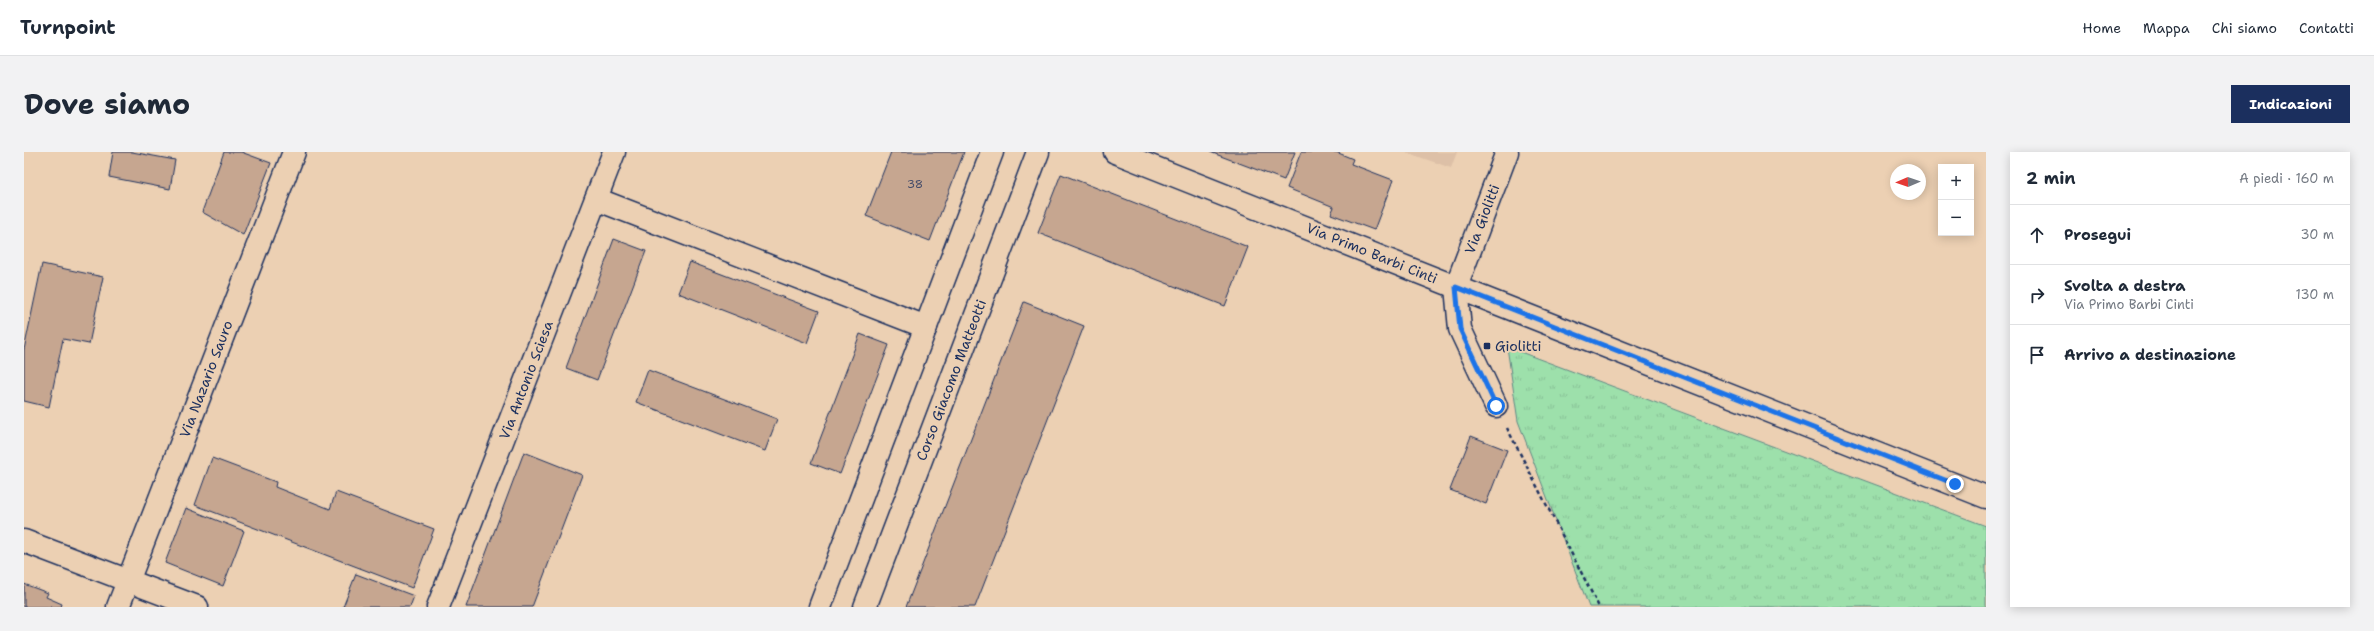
<!DOCTYPE html>
<html lang="it">
<head>
<meta charset="utf-8">
<style>
	body { margin:0; font-family:"Shantell Sans",sans-serif; background:#f2f2f3; color:#1f2937 }
	.controls { position:absolute; right:12px; top:12px; display:grid; overflow:hidden; border-radius:0px; box-shadow:0 2px 10px #0003 }
	.controls button { width:36px; height:36px; display:grid; place-items:center; padding:0; border:0; border-bottom:1px solid #e0e1e3; background:#fff; color:#1f2937; font:20px sans-serif }
	.compass { position:absolute; left:1866px; top:12px; width:36px; height:36px; border-radius:50%; background:#fff; box-shadow:0 2px 10px #0003; rotate:268deg }
	.stop { position:absolute; width:12px; height:12px; margin:-9px; border:3px solid #1a73e8; border-radius:50%; background:#fff }
	.stop.end { background:#1a73e8; border-color:#fff; box-shadow:0 1px 4px #0008 }
	.list { margin:0; padding:0; list-style:none }
	h2 { display:flex; justify-content:space-between; align-items:center; height:52px; margin:0; padding:0 16px; font-size:17px }
	h2 small { font-size:13px; font-weight:400; color:#747a83 }
	.list li { display:grid; grid-template-columns:26px 1fr auto; gap:12px; align-items:center; box-sizing:border-box; height:60px; padding:0 16px; border-top:1px solid #e0e1e3 }
	.list b { display:block; font-size:15px; white-space:nowrap }
	.list p { margin:0; font-size:13px; white-space:nowrap; color:#747a83 }
	.list em { font-size:13px; font-style:normal; color:#747a83 }
	.icon { flex:none; width:22px; height:22px; fill:none; stroke:currentColor; stroke-width:2; stroke-linecap:round; stroke-linejoin:round }
	.map { position:relative; flex:none; width:1962px; height:455px; overflow:hidden; border-radius:0px }
	header { display:flex; align-items:center; gap:24px; box-sizing:border-box; height:56px; padding:0 20px; background:#fff; border-bottom:1px solid #e0e1e3 }
	header strong { font-size:19px }
	nav { display:flex; gap:22px; margin-inline-start:auto; font-size:14px }
	.intro { display:flex; align-items:center; justify-content:space-between; box-sizing:border-box; height:96px; padding:0 24px }
	h1 { margin:0; font-size:28px }
	.button { padding:10px 18px; border-radius:0px; background:#1b2f5e; color:#fff; font-size:14px; font-weight:700 }
	main { display:flex; gap:24px; padding:0 24px }
	aside { flex:1; background:#fff; border-radius:0px; box-shadow:0 2px 10px #0003 }
	.map>svg:first-child { display:block }
</style>
</head>
<body>
<header>
<strong>Turnpoint</strong>
<nav><a>Home</a><a>Mappa</a><a>Chi siamo</a><a>Contatti</a></nav>
</header>
<div class="intro"><h1>Dove siamo</h1><a class="button">Indicazioni</a></div>
<main>
<div class="map">
<svg width="1962" height="455" viewBox="0 0 1962 455">
	<defs>
		<pattern id="grass-tufts" width="24" height="20" patternUnits="userSpaceOnUse"><rect width="24" height="20" fill="#9de0ab"/><path d="M3 7l-1-3M5 7V3M7 7l1-3M15 17l-1-3M17 17v-4M19 17l1-3" fill="none" stroke="#87c096"/></pattern>
	</defs>
	<rect width="100%" height="100%" fill="#ecd0b3"/>
	<filter id="ink" filterUnits="userSpaceOnUse"><feTurbulence type="fractalNoise" baseFrequency=".025" numOctaves="2"/><feDisplacementMap in="SourceGraphic" scale="8" xChannelSelector="R" yChannelSelector="G"/><feConvolveMatrix kernelMatrix="1 2 1 2 8 2 1 2 1" color-interpolation-filters="sRGB"/></filter>
	<g filter="url(#ink)">
		<path fill="#ddc0a7" d="M1381,0H1433L1427,16Z"/>
		<path fill="url(#grass-tufts)" stroke="#5c8884" d="M1483,195L1962,374V455H1565L1494,269Z"/>
		<g fill="#c6a690" stroke="#1b2f5e">
			<path d="M89,0H108L151,8L146,37L85,25Z"/>
			<path d="M200,0H217L247,11L219,83L178,60Z"/>
			<path d="M867,0H940L906,89L842,64Z"/>
			<path d="M1186,0H1271L1260,28Z"/>
			<path d="M1277,0H1312L1329,7L1327,12L1369,28L1350,78L1307,62L1310,55L1263,36Z"/>
			<path d="M1037,22L1224,95L1201,154L1014,81Z"/>
			<path d="M590,87L622,99L573,228L542,216Z"/>
			<path d="M666,110L795,159L783,191L654,141Z"/>
			<path d="M18,112L79,125L65,192L39,187L25,255L0,249V198Z"/>
			<path d="M1000,150L1060,174L951,455H882Z"/>
			<path d="M836,182L865,193L816,322L787,311Z"/>
			<path d="M624,218L753,267L741,299L612,250Z"/>
			<path d="M1447,284L1483,298L1462,352L1426,338Z"/>
			<path d="M500,300L558,323L508,455H442Z"/>
			<path d="M188,306L252,330L251,335L306,357L312,340L410,377L388,436L171,353Z"/>
			<path d="M162,356L220,379L199,434L141,411Z"/>
			<path d="M332,422L390,444L386,455H319Z"/>
			<path d="M0,432L24,441L22,445L38,452L37,455H0Z"/>
		</g>
		<g fill="none" stroke-linecap="round" stroke-linejoin="round">
			<g stroke="#1b2f5e" stroke-width="25">
				<g id="minor">
					<path d="M1091,0L1962,345"/>
					<path d="M572,47L902,175"/>
					<path d="M1472,254L1436,177L1432,135L1483,0"/>
					<path d="M0,389L173,455"/>
					<path d="M94,455L270,0"/>
					<path d="M414,455L590,0"/>
				</g>
			</g>
			<g stroke="#1b2f5e" stroke-width="25">
				<g id="tertiary">
					<path d="M796,455L968,0"/>
					<path d="M841,455L1014,0"/>
				</g>
			</g>
			<path stroke="#1b2f5e" stroke-width="2.5" stroke-dasharray="4 3" stroke-linecap="butt" d="M1483,276L1575,455"/>
			<use href="#minor" stroke="#ecd0b3" stroke-width="22"/>
			<use href="#tertiary" stroke="#ecd0b3" stroke-width="22"/>
		</g>
	</g>
	<g fill="none" stroke-linecap="round" stroke-linejoin="round" filter="url(#ink)">
		<path stroke="#1a73e8" stroke-width="5" d="M1472,254L1436,177L1432,135L1931,332"/>
	</g>
	<rect fill="#1b2f5e" stroke="#ecd0b3" stroke-width="1.5" x="1459" y="190" width="8" height="8" rx="2"/>
	<g text-anchor="middle" dominant-baseline="central" stroke-width="4" stroke-linejoin="round" paint-order="stroke">
		<g font-size="12" fill="#464d6a">
			<text x="891" y="32">38</text>
		</g>
		<g font-size="14" fill="#1b2f5e" stroke="#ecd0b3">
			<text transform="translate(1458 67) rotate(-69)">Via Giolitti</text>
			<text transform="translate(1348 101) rotate(22)">Via Primo Barbi Cinti</text>
			<text transform="translate(182 227) rotate(-69)">Via Nazario Sauro</text>
			<text transform="translate(502 228) rotate(-69)">Via Antonio Sciesa</text>
			<text transform="translate(927 228) rotate(-69)">Corso Giacomo Matteotti</text>
		</g>
		<g font-size="14" fill="#1b2f5e" stroke="#ecd0b3" text-anchor="start">
			<text x="1471" y="194">Giolitti</text>
		</g>
	</g>
</svg>
<div class="controls">
<button>+</button>
<button>−</button>
</div>
<svg class="compass" viewBox="-18 -18 36 36"><path d="M0-13l5 13h-10z" fill="#e53935"/><path d="M0 13l5-13h-10z" fill="#747a83"/></svg>
<div class="stop" style="left:1472px;top:254px"></div>
<div class="stop end" style="left:1931px;top:332px"></div>
</div>
<aside>
<h2>2 min<small>A piedi · 160 m</small></h2>
<ul class="list">
<li><svg class="icon" aria-label="ahead" viewBox="0 0 24 24"><path d="M12 20V5M6 11l6-6 6 6"/></svg><div><b>Prosegui</b></div><em>30 m</em></li>
<li><svg class="icon" aria-label="right" viewBox="0 0 24 24"><path d="M7 20v-9h11M14 6l5 5-5 5"/></svg><div><b>Svolta a destra</b><p>Via Primo Barbi Cinti</p></div><em>130 m</em></li>
<li><svg class="icon" aria-label="arrive" viewBox="0 0 24 24"><path d="M6 21V4h12l-3 4 3 4H6"/></svg><div><b>Arrivo a destinazione</b></div></li>
</ul>
</aside>
</main>
</body>
</html>
